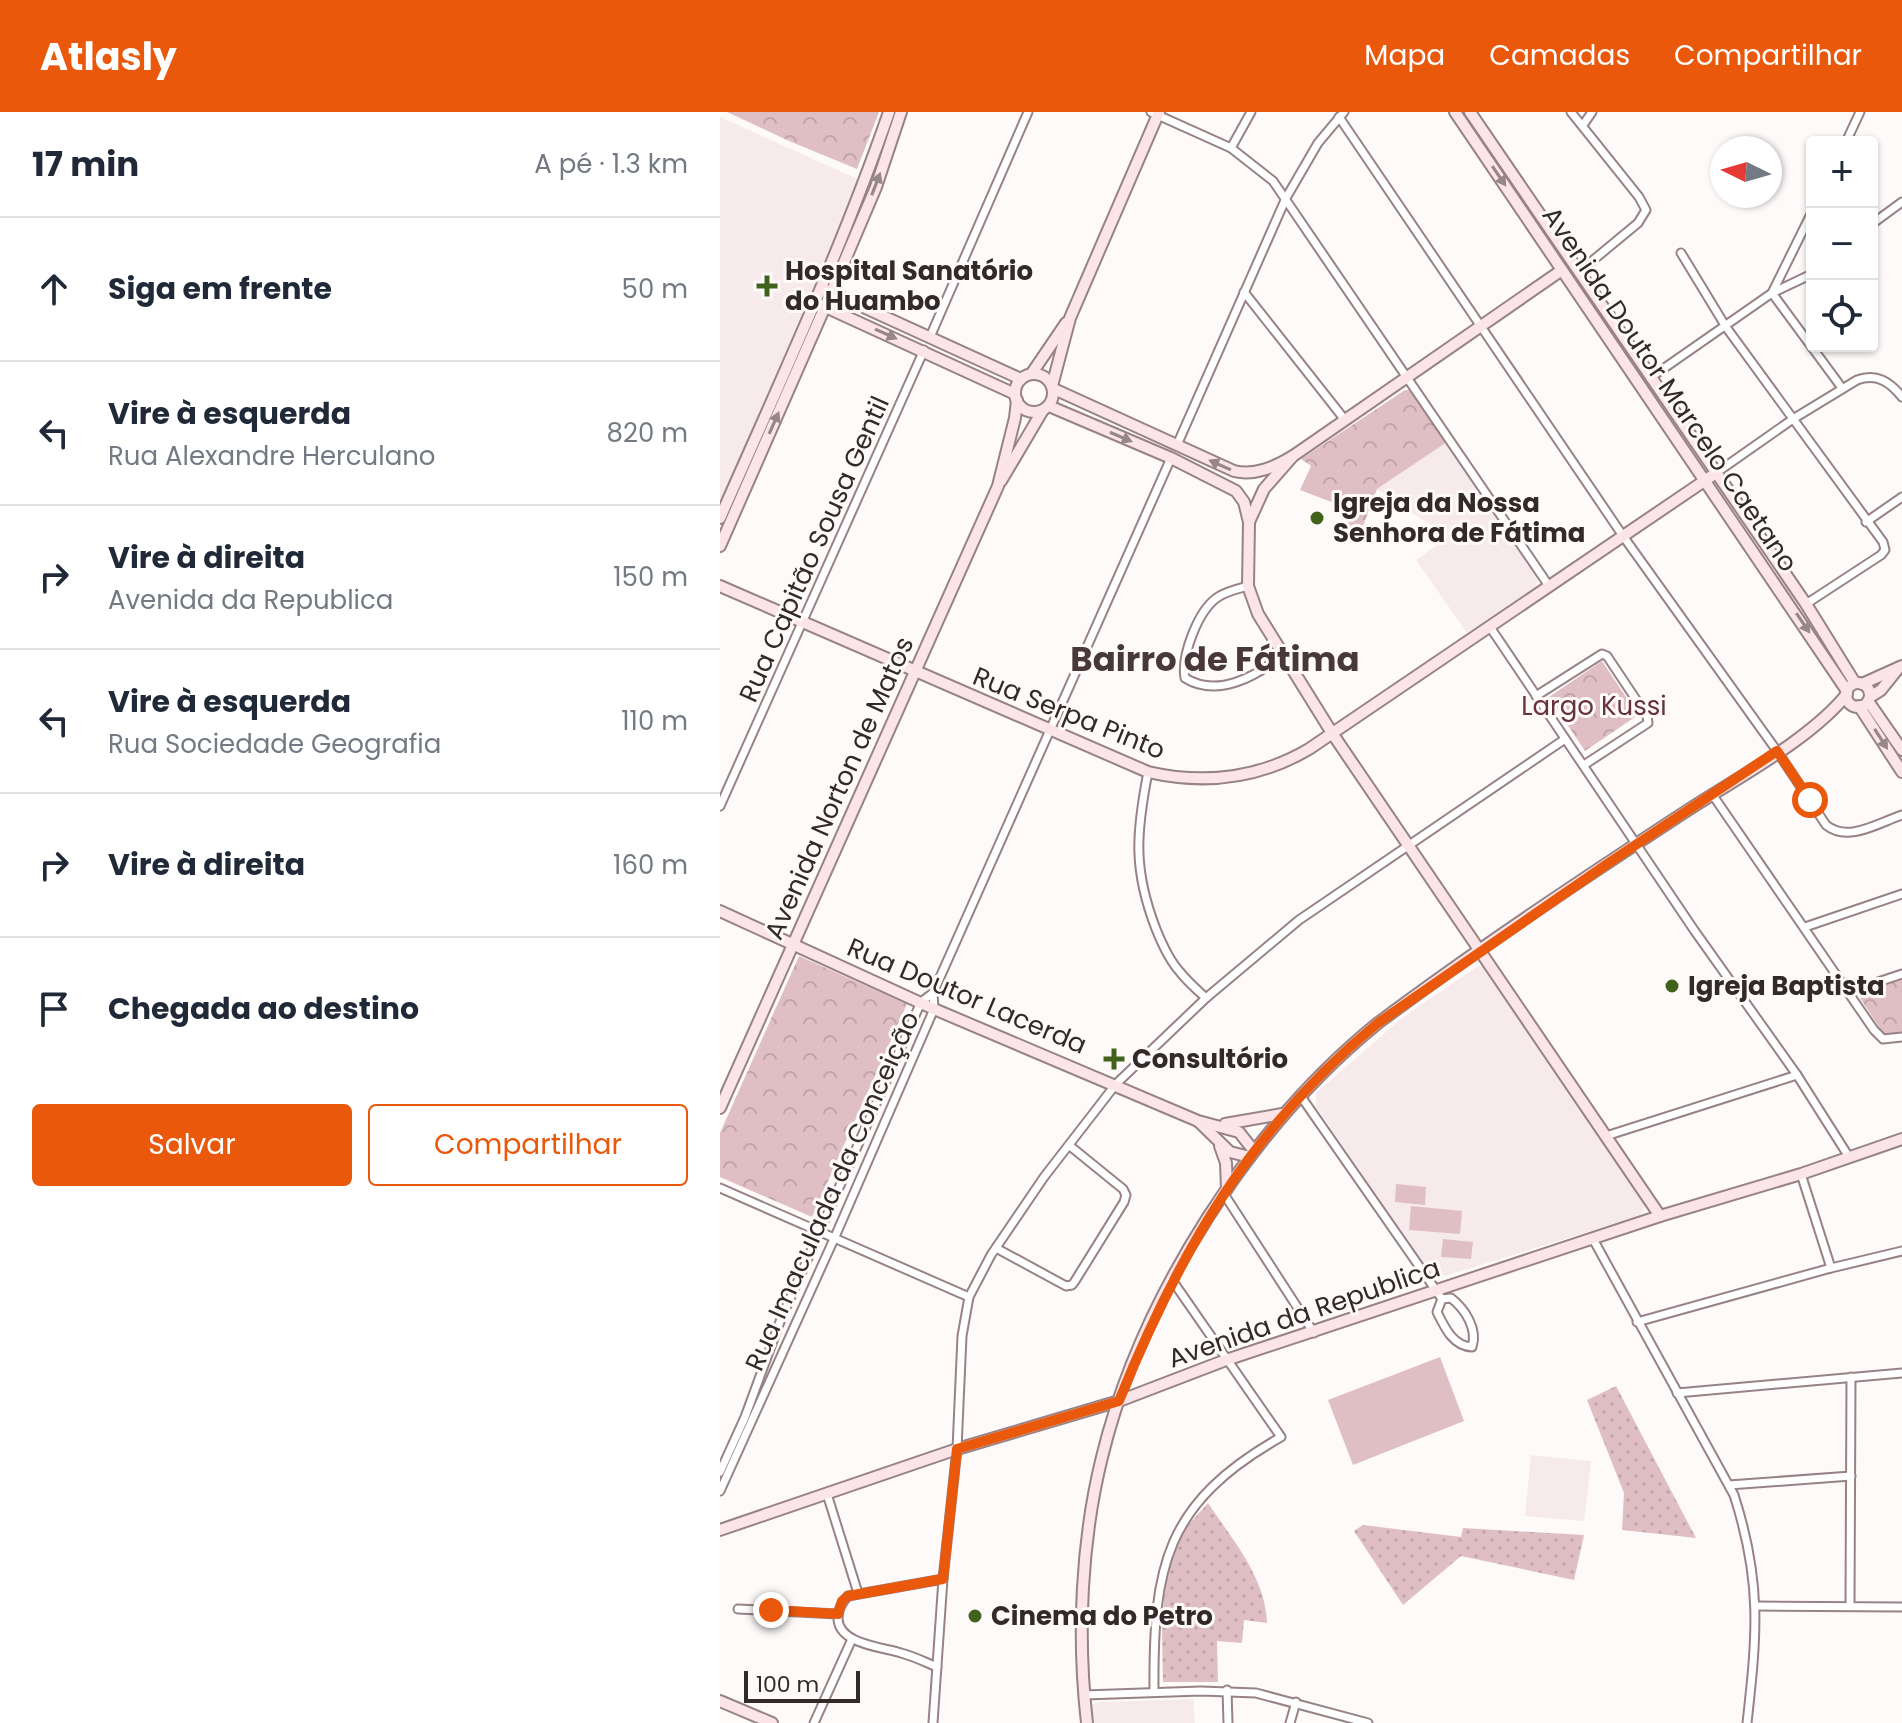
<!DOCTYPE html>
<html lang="pt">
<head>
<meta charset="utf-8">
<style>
	body { margin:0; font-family:Poppins,sans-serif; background:#f2f2f3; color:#1f2937 }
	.controls { position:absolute; right:24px; top:24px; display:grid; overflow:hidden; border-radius:8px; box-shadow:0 2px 6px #0004 }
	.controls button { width:72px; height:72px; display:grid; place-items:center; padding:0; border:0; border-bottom:2px solid #e0e1e3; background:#fff; color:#1f2937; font:40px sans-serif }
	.compass { position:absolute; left:990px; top:24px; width:72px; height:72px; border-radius:50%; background:#fff; box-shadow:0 2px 6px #0004; rotate:275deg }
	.scale { position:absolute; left:24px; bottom:20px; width:116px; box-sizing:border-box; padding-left:8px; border:4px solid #31292a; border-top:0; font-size:22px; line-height:28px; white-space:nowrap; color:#31292a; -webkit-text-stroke:6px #fefafa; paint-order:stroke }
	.stop { position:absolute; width:24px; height:24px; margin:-18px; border:6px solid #ea580c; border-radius:50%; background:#fff }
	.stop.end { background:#ea580c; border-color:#fff; box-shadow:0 2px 8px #0008 }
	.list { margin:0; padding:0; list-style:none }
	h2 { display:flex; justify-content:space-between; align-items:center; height:104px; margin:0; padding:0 32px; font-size:34px }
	h2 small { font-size:26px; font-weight:400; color:#747a83 }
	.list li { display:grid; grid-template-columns:52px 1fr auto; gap:24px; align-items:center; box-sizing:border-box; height:144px; padding:0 32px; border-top:2px solid #e0e1e3 }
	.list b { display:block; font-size:30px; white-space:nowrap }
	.list p { margin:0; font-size:26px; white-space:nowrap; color:#747a83 }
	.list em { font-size:26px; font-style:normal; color:#747a83 }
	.actions { display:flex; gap:16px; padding:24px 32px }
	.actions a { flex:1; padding:18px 0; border:2px solid #ea580c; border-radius:8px; text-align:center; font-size:28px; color:#ea580c }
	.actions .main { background:#ea580c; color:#fff }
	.icon { flex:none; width:44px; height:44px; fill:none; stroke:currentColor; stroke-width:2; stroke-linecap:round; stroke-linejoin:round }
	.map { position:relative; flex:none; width:1182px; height:1611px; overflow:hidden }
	header { display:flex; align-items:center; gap:48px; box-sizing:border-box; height:112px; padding:0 40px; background:#ea580c; color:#fff }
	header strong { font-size:38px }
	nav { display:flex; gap:44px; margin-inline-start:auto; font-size:28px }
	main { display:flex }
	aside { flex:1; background:#fff }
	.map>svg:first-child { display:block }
</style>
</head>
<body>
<header>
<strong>Atlasly</strong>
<nav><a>Mapa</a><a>Camadas</a><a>Compartilhar</a></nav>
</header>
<main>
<aside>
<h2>17 min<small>A pé · 1.3 km</small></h2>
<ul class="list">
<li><svg class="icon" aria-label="ahead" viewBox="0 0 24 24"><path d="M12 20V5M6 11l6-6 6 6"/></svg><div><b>Siga em frente</b></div><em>50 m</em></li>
<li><svg class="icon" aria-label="left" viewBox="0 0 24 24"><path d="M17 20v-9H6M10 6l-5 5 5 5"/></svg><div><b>Vire à esquerda</b><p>Rua Alexandre Herculano</p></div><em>820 m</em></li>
<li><svg class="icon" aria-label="right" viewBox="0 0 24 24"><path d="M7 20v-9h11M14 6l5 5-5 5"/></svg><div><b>Vire à direita</b><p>Avenida da Republica</p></div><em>150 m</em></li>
<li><svg class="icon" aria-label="left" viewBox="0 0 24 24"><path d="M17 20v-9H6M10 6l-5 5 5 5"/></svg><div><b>Vire à esquerda</b><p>Rua Sociedade Geografia</p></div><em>110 m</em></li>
<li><svg class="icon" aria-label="right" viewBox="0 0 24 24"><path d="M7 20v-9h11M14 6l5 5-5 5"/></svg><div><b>Vire à direita</b></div><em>160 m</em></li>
<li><svg class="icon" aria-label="arrive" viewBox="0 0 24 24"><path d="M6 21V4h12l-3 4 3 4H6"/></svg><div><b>Chegada ao destino</b></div></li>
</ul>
<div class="actions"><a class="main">Salvar</a><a>Compartilhar</a></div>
</aside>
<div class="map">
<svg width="1182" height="1611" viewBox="0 0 1182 1611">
	<defs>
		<pattern id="grass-dots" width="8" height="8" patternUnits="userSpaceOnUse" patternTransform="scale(2)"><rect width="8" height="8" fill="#e0bfc4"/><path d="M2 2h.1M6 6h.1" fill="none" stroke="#c1a4a9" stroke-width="1.8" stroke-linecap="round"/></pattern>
		<pattern id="park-crowns" width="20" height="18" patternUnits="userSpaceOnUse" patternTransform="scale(2)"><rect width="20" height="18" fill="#e0bfc4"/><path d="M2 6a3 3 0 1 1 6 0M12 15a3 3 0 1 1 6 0" fill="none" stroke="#c1a4a9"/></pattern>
	</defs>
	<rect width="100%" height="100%" fill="#fefafa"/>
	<g fill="#f7eaec">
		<path d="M0,5L140,68L0,391Z"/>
		<path d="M727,330L818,465L815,477L747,521L696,448L728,425L657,377Z"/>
		<path d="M758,854L764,855L926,1091L920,1104L718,1166L710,1163L596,994V981L682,906Z"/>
		<path d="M811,1343L871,1349L864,1409L805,1404Z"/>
		<path d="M473,1587L475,1611H372L371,1599L373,1592L379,1590Z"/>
	</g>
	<g fill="url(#grass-dots)">
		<path d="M896,1274L976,1426L902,1418L904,1381L867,1288Z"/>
		<path d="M488,1391C512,1427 546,1466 547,1511L524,1508L522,1531L497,1529L498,1570H443C442,1523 439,1469 460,1426C466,1413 479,1402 488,1391Z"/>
		<path d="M643,1413L741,1425L743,1416L864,1423L854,1468L741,1444L683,1493L634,1419Z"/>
	</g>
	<g fill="url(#park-crowns)">
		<path d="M7,0H159L137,57L69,29Z"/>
		<path d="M685,278H692L727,330L657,377L638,427L624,421L627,396L580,378L591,354L581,347Z"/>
		<path d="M882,549L918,603L865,639L829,585Z"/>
		<path d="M79,844L187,892L92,1105L0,1065V1021Z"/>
		<path d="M1182,867V921L1166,926L1140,886L1143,879Z"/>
	</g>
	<g fill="#e0bfc4">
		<path d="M676,1072L706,1075L705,1093L675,1090Z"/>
		<path d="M691,1094L742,1099L740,1122L689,1118Z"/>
		<path d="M723,1127L753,1130L751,1147L721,1145Z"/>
		<path d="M720,1245L744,1309L633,1353L608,1288Z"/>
	</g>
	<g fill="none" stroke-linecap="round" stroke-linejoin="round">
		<g stroke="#978386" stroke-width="11">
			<g id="street">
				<path d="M431,0L511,36L553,69L829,474"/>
				<path d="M851,0L919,85L926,98L918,111L860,159"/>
				<path d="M619,5L903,424L1057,639L1106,713C1128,731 1158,711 1182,703"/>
				<path d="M863,13L872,0"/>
				<path d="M1126,30L1140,0"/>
				<path d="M511,36L531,0"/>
				<path d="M1092,100L1052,181L1122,276"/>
				<path d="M1152,112L1182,90"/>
				<path d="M961,141L1006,215L1163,430L1165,438L1161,443L1086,492"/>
				<path d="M524,180L625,308"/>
				<path d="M210,225L308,0"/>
				<path d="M930,266L1052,181L1092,162"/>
				<path d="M457,333L566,86L598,31L624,0"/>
				<path d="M996,361L1073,307L1137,268C1157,261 1170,270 1182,285"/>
				<path d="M1146,410L1182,385"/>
				<path d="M528,474C517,477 507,479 498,485C478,498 461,544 465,566C497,586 536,565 562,543"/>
				<path d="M770,515L974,818L1077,963L1129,1045"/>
				<path d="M816,584L882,542L887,544L927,604L928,611L864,653"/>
				<path d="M428,660C416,721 413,758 436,817C442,832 449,848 460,860C467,869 477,878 486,886"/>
				<path d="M992,682L1154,918L1163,927L1182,925"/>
				<path d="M0,694L204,238"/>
				<path d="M1085,815L1182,782"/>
				<path d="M1128,880L1182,862"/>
				<path d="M580,983L722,1187"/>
				<path d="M886,1024L1077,963"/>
				<path d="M1081,1062L1111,1156"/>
				<path d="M0,1076L249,1185"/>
				<path d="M504,1082L594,1221"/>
				<path d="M873,1127L1014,1383C1042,1470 1037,1522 1027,1611"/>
				<path d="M276,1136L346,1174L352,1173L355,1169L404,1090L406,1083L403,1077L350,1034"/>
				<path d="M731,1186C745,1197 758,1217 752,1235C733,1234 725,1216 717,1200L722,1187Z"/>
				<path d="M917,1210L1111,1156L1182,1139"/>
				<path d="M957,1281L1182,1261"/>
				<path d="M0,1360L25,1305L61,1207L201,890L213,881"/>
				<path d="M1009,1373L1131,1364"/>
				<path d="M0,1379L114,1127L214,897L213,881L451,346"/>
				<path d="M107,1382L138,1481"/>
				<path d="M1036,1494L1182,1495"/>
				<path d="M1130,1494L1131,1265"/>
				<path d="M18,1497L118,1502"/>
				<path d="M217,1555C205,1550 193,1544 181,1541C162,1535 118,1532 118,1506C118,1497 122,1490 128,1484L223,1467"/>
				<path d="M507,1578L508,1611"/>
				<path d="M434,1580C433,1454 445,1391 561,1325L452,1168"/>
				<path d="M364,1583L481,1579L536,1581L648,1611"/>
				<path d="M94,1611L132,1527"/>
				<path d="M213,1611L223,1467L237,1337L242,1224L249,1185L271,1143L324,1065L396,972L486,886L579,808L845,627"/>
				<path d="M570,1611L576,1590"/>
			</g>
		</g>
		<g stroke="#978386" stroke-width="14">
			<g id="secondary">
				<path d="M735,0L1127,579"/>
				<path d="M750,0L1086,492L1135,571"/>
				<path d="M106,178L301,267"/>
				<path d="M101,193L295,282"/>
				<path d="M312,261L346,211"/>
				<circle cx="314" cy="281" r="19"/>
				<path d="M332,274L350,206L439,0"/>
				<path d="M334,277L514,359C535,364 555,355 573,344L842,158"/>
				<path d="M329,294L451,346L516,379L524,390L529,410"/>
				<path d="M573,344L544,377L529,410L528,474L538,502L612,621L940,1104"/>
				<path d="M281,369L323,298"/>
				<path d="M0,406C59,272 121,139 169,0"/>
				<path d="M0,434L111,181L156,75L181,0"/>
				<path d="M0,474L428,660C485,673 538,667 589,637L996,361"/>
				<circle cx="1138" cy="583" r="12"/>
				<path d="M1142,572L1182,554"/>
				<path d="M1150,585L1161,578L1177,558"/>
				<path d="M1148,589L1182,638"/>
				<path d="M1139,594L1182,660"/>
				<path d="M0,799L214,897L478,1009L519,1020L534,1039"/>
				<path d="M0,996L278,374L295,306L297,288"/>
				<path d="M479,1010L510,1040L530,1045"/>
				<path d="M505,1012L562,1002"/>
				<path d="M500,1034L506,1051L507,1077"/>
				<path d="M0,1418L237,1337L399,1289L506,1248L940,1104L1081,1062L1182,1027"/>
				<path d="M0,1589L52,1611"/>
				<path d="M367,1611C357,1524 361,1430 382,1345C421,1185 531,1014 658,911C757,837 861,768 965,700C1015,667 1090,628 1127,582"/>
			</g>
		</g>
		<use href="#street" stroke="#fff" stroke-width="7"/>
		<use href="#secondary" stroke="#fce5e9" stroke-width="10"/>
	</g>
	<defs><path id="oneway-solid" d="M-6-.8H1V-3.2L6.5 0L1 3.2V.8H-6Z" transform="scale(2)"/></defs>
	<g fill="#96878a">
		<use href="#oneway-solid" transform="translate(779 64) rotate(56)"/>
		<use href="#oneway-solid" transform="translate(156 72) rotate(-69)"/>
		<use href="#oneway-solid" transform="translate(166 222) rotate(24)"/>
		<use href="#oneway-solid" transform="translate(54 311) rotate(-66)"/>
		<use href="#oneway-solid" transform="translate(401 325) rotate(23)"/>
		<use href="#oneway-solid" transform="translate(500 353) rotate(-156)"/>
		<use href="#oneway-solid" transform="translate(1083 511) rotate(56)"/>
		<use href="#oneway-solid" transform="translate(1161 627) rotate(57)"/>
	</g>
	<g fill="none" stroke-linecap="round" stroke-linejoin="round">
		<path stroke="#ea580c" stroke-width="10" d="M51,1498L118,1502L122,1489L128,1484L223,1467L237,1337L399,1289C459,1140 532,1014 658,911L890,750L1057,639L1090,688"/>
	</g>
	<g fill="#40621a" stroke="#fefafa" stroke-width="3">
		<path d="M43 162h8v8h8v8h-8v8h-8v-8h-8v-8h8z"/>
		<circle cx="597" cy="406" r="8"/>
		<circle cx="952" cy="874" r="8"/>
		<path d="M390 935h8v8h8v8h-8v8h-8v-8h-8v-8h8z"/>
		<circle cx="255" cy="1504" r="8"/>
	</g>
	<g text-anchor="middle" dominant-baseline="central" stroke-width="6" stroke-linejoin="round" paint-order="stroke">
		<g font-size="26" font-weight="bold" fill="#31292a" stroke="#fefafa" text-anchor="start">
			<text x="65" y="159">Hospital Sanatório<tspan x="65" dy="30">do Huambo</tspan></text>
			<text x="613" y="391">Igreja da Nossa<tspan x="613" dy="30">Senhora de Fátima</tspan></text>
			<text x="968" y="874">Igreja Baptista</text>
			<text x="412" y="947">Consultório</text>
			<text x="271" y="1504">Cinema do Petro</text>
		</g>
		<g font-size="26" fill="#31292a" stroke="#fefafa">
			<text transform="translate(950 277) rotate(56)">Avenida Doutor Marcelo Caetano</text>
			<text transform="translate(94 437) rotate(-66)">Rua Capitão Sousa Gentil</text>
			<text transform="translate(349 601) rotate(22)">Rua Serpa Pinto</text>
			<text transform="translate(119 676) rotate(-66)">Avenida Norton de Matos</text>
			<text transform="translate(247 884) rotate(23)">Rua Doutor Lacerda</text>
			<text transform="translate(112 1079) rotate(-66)">Rua Imaculada da Conceição</text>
			<text transform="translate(584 1201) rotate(-19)">Avenida da Republica</text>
		</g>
		<g font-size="26" fill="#67313d" stroke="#fefafa">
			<text x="874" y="594">Largo Kussi</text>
		</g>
		<g font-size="34" font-weight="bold" fill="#49383b" stroke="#fefafa">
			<text x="495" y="547">Bairro de Fátima</text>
		</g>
	</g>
</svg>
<div class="controls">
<button>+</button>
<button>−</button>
<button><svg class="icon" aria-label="locate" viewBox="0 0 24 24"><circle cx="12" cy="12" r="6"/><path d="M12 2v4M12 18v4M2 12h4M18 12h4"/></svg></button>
</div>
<svg class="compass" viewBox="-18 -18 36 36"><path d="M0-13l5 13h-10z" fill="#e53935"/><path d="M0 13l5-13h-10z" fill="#747a83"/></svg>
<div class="scale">100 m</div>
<div class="stop" style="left:1090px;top:688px"></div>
<div class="stop end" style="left:51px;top:1498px"></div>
</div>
</main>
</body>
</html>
